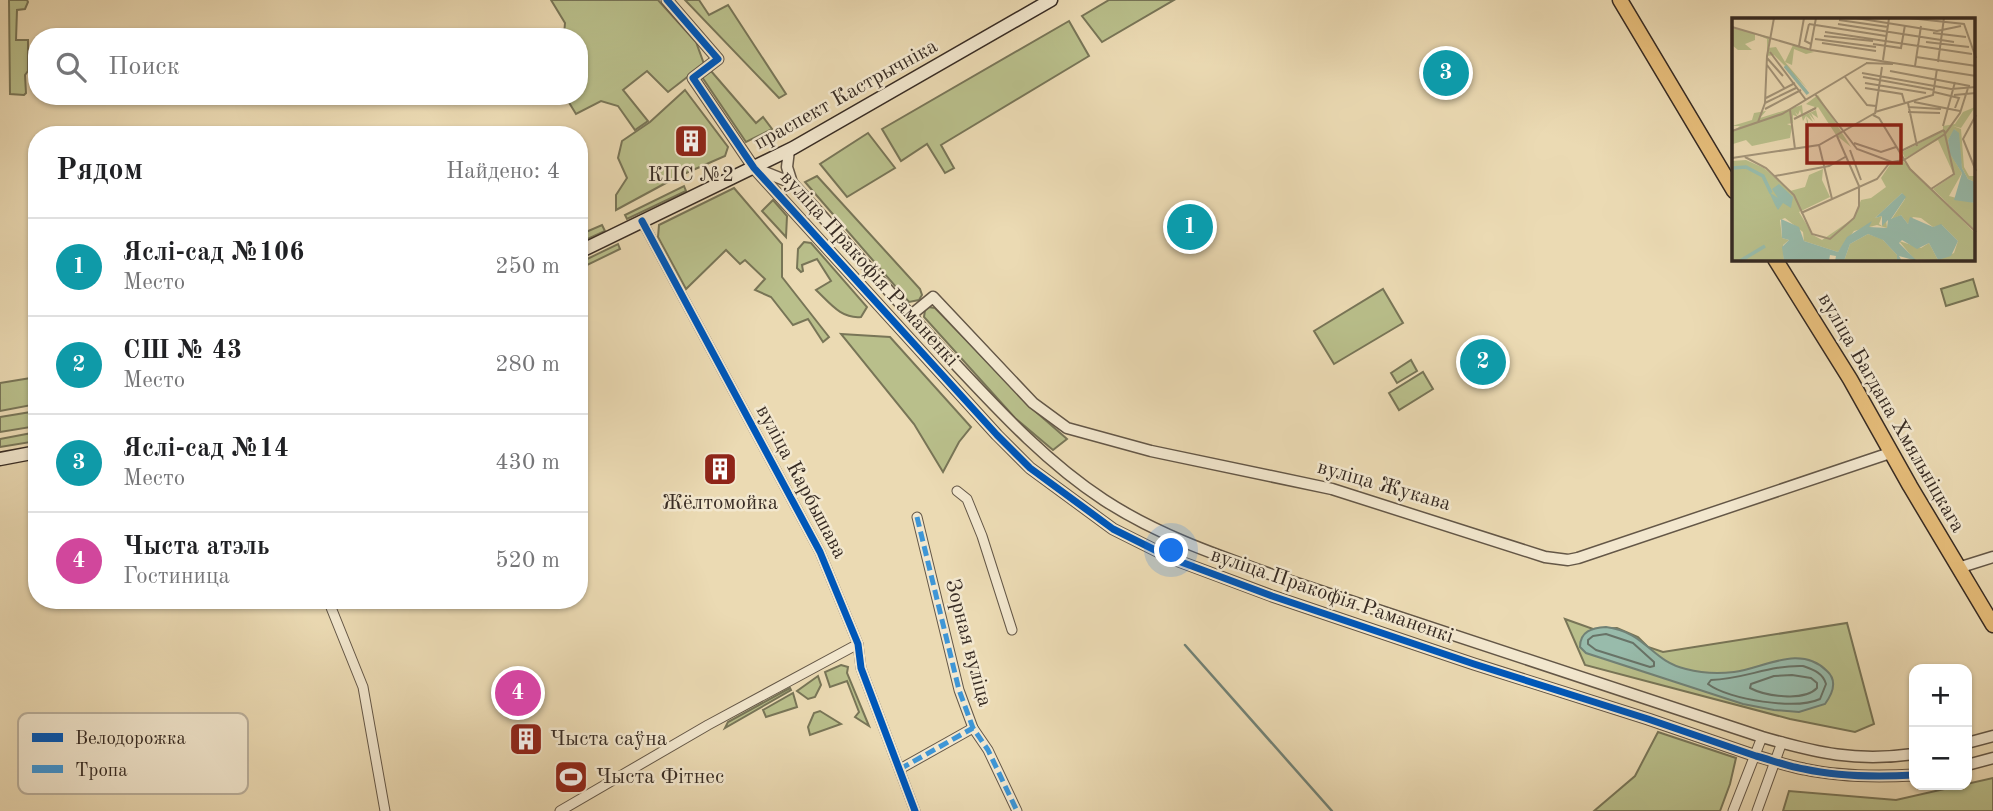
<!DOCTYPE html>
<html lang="ru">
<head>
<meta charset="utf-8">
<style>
	body { margin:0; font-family:"Old Standard TT",serif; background:#f6f6f6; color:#202124 }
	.controls { position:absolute; right:21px; bottom:21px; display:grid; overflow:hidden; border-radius:14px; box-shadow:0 2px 5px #0004 }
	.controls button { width:63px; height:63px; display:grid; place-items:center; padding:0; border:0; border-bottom:2px solid #e0e0e0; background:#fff; color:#202124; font:35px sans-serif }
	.you { position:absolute; left:1172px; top:551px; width:24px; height:24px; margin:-18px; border:5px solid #fff; border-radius:50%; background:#1a73e8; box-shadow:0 0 0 10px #1a73e833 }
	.badge { display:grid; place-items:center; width:46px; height:46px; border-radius:50%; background:#8f2418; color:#fff; font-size:23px; font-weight:700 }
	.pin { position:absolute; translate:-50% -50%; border:4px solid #fff; box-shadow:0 2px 7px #0006 }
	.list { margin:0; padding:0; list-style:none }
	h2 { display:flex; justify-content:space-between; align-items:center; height:91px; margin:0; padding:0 28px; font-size:30px }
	h2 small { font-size:23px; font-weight:400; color:#757577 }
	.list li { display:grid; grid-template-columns:46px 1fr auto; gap:21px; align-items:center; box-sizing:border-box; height:98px; padding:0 28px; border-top:2px solid #e0e0e0 }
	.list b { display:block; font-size:26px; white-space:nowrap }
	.list p { margin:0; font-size:23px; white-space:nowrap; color:#757577 }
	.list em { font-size:23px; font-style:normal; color:#757577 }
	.icon { flex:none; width:38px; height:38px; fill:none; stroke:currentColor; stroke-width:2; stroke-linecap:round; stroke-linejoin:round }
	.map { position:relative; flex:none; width:1993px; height:811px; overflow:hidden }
	.search { position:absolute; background:#fff; box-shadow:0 2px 5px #0004; left:28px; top:28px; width:560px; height:77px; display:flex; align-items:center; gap:18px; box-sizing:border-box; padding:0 24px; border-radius:28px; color:#757577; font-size:26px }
	.panel { position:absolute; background:#fff; box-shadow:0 2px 5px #0004; left:28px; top:126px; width:560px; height:483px; border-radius:28px }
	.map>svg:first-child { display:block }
</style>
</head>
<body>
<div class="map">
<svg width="1993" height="811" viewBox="0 0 1993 811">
	<rect width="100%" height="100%" fill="#ebdab3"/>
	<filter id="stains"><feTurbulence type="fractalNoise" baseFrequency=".00286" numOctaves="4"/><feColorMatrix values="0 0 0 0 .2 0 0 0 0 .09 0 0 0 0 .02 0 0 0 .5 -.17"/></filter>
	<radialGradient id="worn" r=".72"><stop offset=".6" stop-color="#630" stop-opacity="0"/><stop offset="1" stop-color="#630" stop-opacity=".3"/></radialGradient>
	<g fill="#b9bf8b" stroke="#787557" stroke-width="2">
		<path d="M9,0H27L28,2L25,9L17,10L16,40H28V71L25,75L26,93L24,95L10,94Z"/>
		<path d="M551,0H658L696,42L704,64L668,92L647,71L623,90L648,121L635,130L618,106L601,101L576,114L565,96H579V37H562L564,35L565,23Z"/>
		<path d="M685,0H699L709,15L728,5L786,94L779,98Z"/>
		<path d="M1109,0H1174L1102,42L1082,16Z"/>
		<path d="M1069,21L1089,56L941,145L954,168L945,173L927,144L901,161L882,129Z"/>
		<path d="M711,71L756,123L763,117L772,129L746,142L702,77Z"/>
		<path d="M685,90L728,147L725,156L677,177L616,210V195L627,178L618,158L622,141L650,122Z"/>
		<path d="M868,133L895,168L847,197L820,164Z"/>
		<path d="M817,176L920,289L922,295L919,300L909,302L805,182Z"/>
		<path d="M684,186L686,191L627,219L625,215Z"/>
		<path d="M734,188L782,244V277L829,337L823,342L808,319L793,325L771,297L755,290L765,279L745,260L740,264L726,250L686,289L658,237L659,225Z"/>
		<path d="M773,200L787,216L786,237L762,211Z"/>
		<path d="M602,225L605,231L579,243V235Z"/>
		<path d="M804,242L811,243L867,307L861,317C841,319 830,303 816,290L831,281L817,259L802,265L803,271L801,272L797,268L798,249Z"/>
		<path d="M618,244L620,249L579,269V263Z"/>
		<path d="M1973,279L1978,296L1946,306L1941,289Z"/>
		<path d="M1383,289L1403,323L1334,364L1314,331Z"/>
		<path d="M928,307L935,308L1035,411L1067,439L1053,450L1015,418L924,317L925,310Z"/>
		<path d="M841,334L890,337L971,427L959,442L943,472L914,424Z"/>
		<path d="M1411,360L1417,371L1397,383L1391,373Z"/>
		<path d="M1423,372L1433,389L1399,410L1389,393Z"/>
		<path d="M37,377V404L0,411V383Z"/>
		<path d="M37,411V426L0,432V417Z"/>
		<path d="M37,432V441L0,447V439Z"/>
		<path d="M1565,619L1593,629L1617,628L1638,637L1648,647L1663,652L1847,623L1874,724L1855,732L1790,719L1585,665Z"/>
		<path d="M841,665L848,667L847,673L869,726L855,717L859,712L847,681L830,687L825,672Z"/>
		<path d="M818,676L821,685L815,697L808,699L797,691Z"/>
		<path d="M790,688L791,690L725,728L728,722Z"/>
		<path d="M793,693L797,707L766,717L763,710Z"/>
		<path d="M820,711L841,724L810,735L808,727L814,713Z"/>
		<path d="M1658,732L1736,758L1730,784L1720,811H1594L1635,776Z"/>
		<path d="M1993,778V811H1783L1789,791L1896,800Z"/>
	</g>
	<path fill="#98bbab" stroke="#718175" stroke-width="2" d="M1606,627C1646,632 1651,661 1686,669C1701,673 1718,674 1734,672C1764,668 1800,644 1827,671C1838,681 1833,693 1825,704L1799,712L1774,710L1743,704L1586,653L1580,647C1580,631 1592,628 1606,627Z"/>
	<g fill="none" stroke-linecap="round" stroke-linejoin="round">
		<g stroke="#687367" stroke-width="2">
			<path d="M1606,634L1633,643L1654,662V666L1650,667L1596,650L1588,644V640L1593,636Z"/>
			<path d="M1803,666C1814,670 1823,673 1826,684L1820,699C1796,710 1729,700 1708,684L1711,680C1745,679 1769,665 1803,666Z"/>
			<path d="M1792,675L1811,678L1817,683V688C1804,702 1765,696 1750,688L1751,684L1774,676Z"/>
		</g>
		<path stroke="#718175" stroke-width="2.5" d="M1185,645L1332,811"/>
		<g stroke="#645747" stroke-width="11">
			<g id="minor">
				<path d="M642,221L820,552L858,644L861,668L915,811"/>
				<path d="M957,491L967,499L982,536L1012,630"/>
				<path d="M917,517L959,690L973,728L988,750L1017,811"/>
				<path d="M328,600L363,687L385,811"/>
				<path d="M900,769L973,728"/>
				<path d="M560,811L708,725L858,644"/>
				<path d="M1733,811L1762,737"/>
				<path d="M1757,811L1782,742"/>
			</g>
		</g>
		<g stroke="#645747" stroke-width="13">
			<g id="tertiary">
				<path d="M667,0L718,59L693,78L754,168L997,435L1030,468L1113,529L1173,559L1272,596L1474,664L1648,719L1756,756C1771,760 1787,766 1804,769C1840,777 1877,777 1914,775"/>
				<path d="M789,150L787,167L792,183"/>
				<path d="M757,169L792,183C848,244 902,307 959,368C1004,416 1049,464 1104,500C1159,536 1222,557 1284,579L1762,737C1817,753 1856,762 1914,754"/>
				<path d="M911,315L933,297L1033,403L1067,428L1151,451L1332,489L1545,557L1568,560L1578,558L1890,453"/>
				<path d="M1958,568L1993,557"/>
				<path d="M1967,743L1993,736"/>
				<path d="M1967,765L1993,758"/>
			</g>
		</g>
		<g stroke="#372b23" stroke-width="15">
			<g id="secondary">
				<path d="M579,252L793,148L1051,0"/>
				<path d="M0,459L37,452"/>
			</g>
		</g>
		<g stroke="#372b23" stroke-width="17">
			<g id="primary">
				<path d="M1620,0L1734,191"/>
				<path d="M1775,259L1850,379L1910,486L1993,625"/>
			</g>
		</g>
		<use href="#minor" stroke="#f2e7ce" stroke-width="9"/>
		<use href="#tertiary" stroke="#f2e7ce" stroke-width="10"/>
		<use href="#secondary" stroke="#f2e7ce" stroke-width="12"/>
		<use href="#primary" stroke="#e6bd7a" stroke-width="14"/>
		<g stroke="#3e96d6" stroke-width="5" stroke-dasharray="10 5" stroke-linecap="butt">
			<path d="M917,517L959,690L973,728L988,750L1017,811"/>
			<path d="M900,769L973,728"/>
		</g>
		<g stroke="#f2e7ce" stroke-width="11">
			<g id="cycleway">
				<path d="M667,0L718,59L693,78L754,168L997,435L1030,468L1113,529L1173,559L1272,596L1474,664L1648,719L1756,756C1771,760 1787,766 1804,769C1840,777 1877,777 1914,775"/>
				<path d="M642,221L820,552L858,644L861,668L915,811"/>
			</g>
		</g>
		<use href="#cycleway" stroke="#0057b8" stroke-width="7"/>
	</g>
	<defs>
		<g id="building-square" transform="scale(1.75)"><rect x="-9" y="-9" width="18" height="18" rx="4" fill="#8f2418" stroke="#f2e7ce"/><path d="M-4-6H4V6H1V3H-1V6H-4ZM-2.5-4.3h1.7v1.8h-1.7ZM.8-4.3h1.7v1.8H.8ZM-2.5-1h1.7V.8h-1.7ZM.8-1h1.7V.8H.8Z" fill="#fff"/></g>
		<g id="stadium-square" transform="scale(1.75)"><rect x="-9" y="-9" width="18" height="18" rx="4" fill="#8f2418" stroke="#f2e7ce"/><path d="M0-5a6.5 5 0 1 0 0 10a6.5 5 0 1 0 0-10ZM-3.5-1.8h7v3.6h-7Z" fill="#fff"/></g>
	</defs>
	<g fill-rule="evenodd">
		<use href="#building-square" x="691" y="141"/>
		<use href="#building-square" x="720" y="469"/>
		<use href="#building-square" x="526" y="739"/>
		<use href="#stadium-square" x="571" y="777"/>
	</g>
	<g text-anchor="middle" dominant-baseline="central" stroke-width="5" stroke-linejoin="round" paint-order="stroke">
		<g font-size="21" fill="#372b23" stroke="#f2e7ce">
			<text transform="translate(846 95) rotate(-29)">праспект Кастрычніка</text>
			<text transform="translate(869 269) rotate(48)">вуліца Пракофія Раманенкі</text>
			<text transform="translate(1891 413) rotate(60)">вуліца Багдана Хмяльніцкага</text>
			<text transform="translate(801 482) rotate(62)">вуліца Карбышава</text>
			<text transform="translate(1384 486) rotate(16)">вуліца Жукава</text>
			<text transform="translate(1332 596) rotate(19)">вуліца Пракофія Раманенкі</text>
			<text transform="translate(968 643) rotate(75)">Зорная вуліца</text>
		</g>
		<g font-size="21" fill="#372b23" stroke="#f2e7ce">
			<text x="691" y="175">КПС №2</text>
			<text x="720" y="503">Жёлтомойка</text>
			<text x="550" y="739" text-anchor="start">Чыста саўна</text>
			<text x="596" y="777" text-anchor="start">Чыста Фітнес</text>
		</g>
	</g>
	<g transform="translate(1732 18)">
		<rect width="243" height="243" fill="#ebdab3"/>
		<path d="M0,10L38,19L36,30L44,29L53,44L61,27L82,34L74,36L62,31L60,47L53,44L75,70L42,37L35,38V21L23,16V22L13,26L20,32H6L0,27ZM86,77L119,129L104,117L86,89L73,97L84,92L86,100L79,95L83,103L77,96L81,104L74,98L76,103V112L74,98L71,103L68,92L66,97L63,94L66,99L61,97V105L55,106L60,108L58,120L20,128L14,122L1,126L0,114L8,108H0L20,102L22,95L34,93L28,100L70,87L71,96L83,89L74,86ZM243,89L229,110L221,108L229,111L232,149L237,158H243V164L236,161L230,150L223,111L216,122L219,137L230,155L217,178L243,185V212L201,171L222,157L206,122L173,140L170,134L211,113V108L223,106L231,94ZM14,142L32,150L58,173L73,169L77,157L91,151L90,162L98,179L67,194L81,217L90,222L122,200L129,182L139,180L154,169L149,160L159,145L171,143L243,215V243L182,241L167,223L189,230L197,225L206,242L222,235L226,223L210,207L201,209L189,200L181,199L176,206L169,197L159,202L173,181L170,175L143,200L150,198L147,206L150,208L154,202L155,210L145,207L122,213L106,234L72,223L71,214L53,200L48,202L50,220L57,222L51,227L52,243H0V143ZM136,216L150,221L166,238L165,243H112L118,226Z" fill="#b9bf8b"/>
		<path d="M222,111L227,115L230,150L236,161L243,164V185L222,182L230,155L218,136L216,122ZM47,166L61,179L59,190L51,185L46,192L43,187L37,174L46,180L40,171ZM170,175L174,179L159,201L169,197L176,206L178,199L201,209L209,206L226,223L219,238L206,242L197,225L185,231L170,222L167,225L185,243L167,238L170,243H165V237L151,222L136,216L118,226L112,243H103L104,238L98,237L97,243H52L50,229L57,222L50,220L49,201L67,209L72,223L106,234L115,219L140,203L137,209L155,210L156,202L150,208V198L143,200Z" fill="#98bbab"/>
		<path fill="none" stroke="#98bbab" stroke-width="3.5" d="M53,48L76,76M0,150L14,149L31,158L39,175M8,243L33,228"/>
		<path fill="none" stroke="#a39479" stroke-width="2" d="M124,0L205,13L229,8M177,0L232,6L244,40M107,2L156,9M77,6L154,18M77,6L73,23L79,26M106,6L222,24M0,9L79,32L244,58M93,14L240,36M201,15L234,19M92,18L141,23M83,21L144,29M194,24L237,29M90,25L144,33M141,26L169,30L173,7M67,28L72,0M78,32L84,0M38,34L74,82M184,39L244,48M35,40L51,58M151,42L157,0M206,44L212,0M134,45L161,46M35,47L53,71M183,48L189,8M158,53L238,68M130,55L219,71L244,69M113,59L135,87L144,88M131,59L202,72M133,65L194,75M133,70L170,76L173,86M202,74L227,80L223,90M83,76L125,131L160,144L172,142M222,77L244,75M34,80L63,65M182,84L228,93M33,85L64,70M176,85L185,128M176,89L209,91M33,91L69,72M58,92L63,131M143,94L201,77L205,51M176,94L208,95M143,96L150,49M141,97L147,100L178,151L244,214M244,97L231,121L244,153M62,101L84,90M26,104L33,85L35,38L42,0M211,108L223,64M0,113L50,96L135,45M213,116L228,95L236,70M122,125L149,134L164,129M87,127L100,181M118,132L129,162M167,134L212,112M13,139L34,150L62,177L80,216L98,221L122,200L127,188V168L105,118M0,140L87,127L143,95M172,142L213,116M43,158L97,148L115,138M199,171L222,156L212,112M69,195L145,161L159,143"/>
		<path fill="#8f2418" fill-opacity="0.15" stroke="#8f2418" stroke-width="3.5" d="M75,107H169V145H75Z"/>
		<rect width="243" height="243" fill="none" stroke="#372b23" stroke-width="3.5"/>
	</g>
	<rect x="18" y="713" width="230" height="81" rx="10" fill="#f2e7ce" stroke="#baaf9b" stroke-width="2"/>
	<rect x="32" y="733" width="31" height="9" fill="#0057b8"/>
	<rect x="32" y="765" width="31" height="8" fill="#3e96d6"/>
	<g font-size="19" fill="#372b23">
		<text x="75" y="744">Велодорожка</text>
		<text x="75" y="776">Тропа</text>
	</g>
	<rect width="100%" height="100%" filter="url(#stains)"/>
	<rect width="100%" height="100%" fill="url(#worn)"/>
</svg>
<div class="controls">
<button>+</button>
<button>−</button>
</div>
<div class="you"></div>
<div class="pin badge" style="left:1190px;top:227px;background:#0f9aa8">1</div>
<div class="pin badge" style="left:1483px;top:362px;background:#0f9aa8">2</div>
<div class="pin badge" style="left:1446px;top:73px;background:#0f9aa8">3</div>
<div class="pin badge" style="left:518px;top:693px;background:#d1479c">4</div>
<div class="search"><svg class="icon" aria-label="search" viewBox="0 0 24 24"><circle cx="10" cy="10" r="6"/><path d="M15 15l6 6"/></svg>Поиск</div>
<section class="panel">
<h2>Рядом<small>Найдено: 4</small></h2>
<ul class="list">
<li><span class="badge" style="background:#0f9aa8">1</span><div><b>Яслі-сад №106</b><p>Место</p></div><em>250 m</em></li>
<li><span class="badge" style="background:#0f9aa8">2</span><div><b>СШ № 43</b><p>Место</p></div><em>280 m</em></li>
<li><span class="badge" style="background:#0f9aa8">3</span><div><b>Яслі-сад №14</b><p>Место</p></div><em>430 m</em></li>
<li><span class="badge" style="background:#d1479c">4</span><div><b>Чыста атэль</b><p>Гостиница</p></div><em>520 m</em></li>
</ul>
</section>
</div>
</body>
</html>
